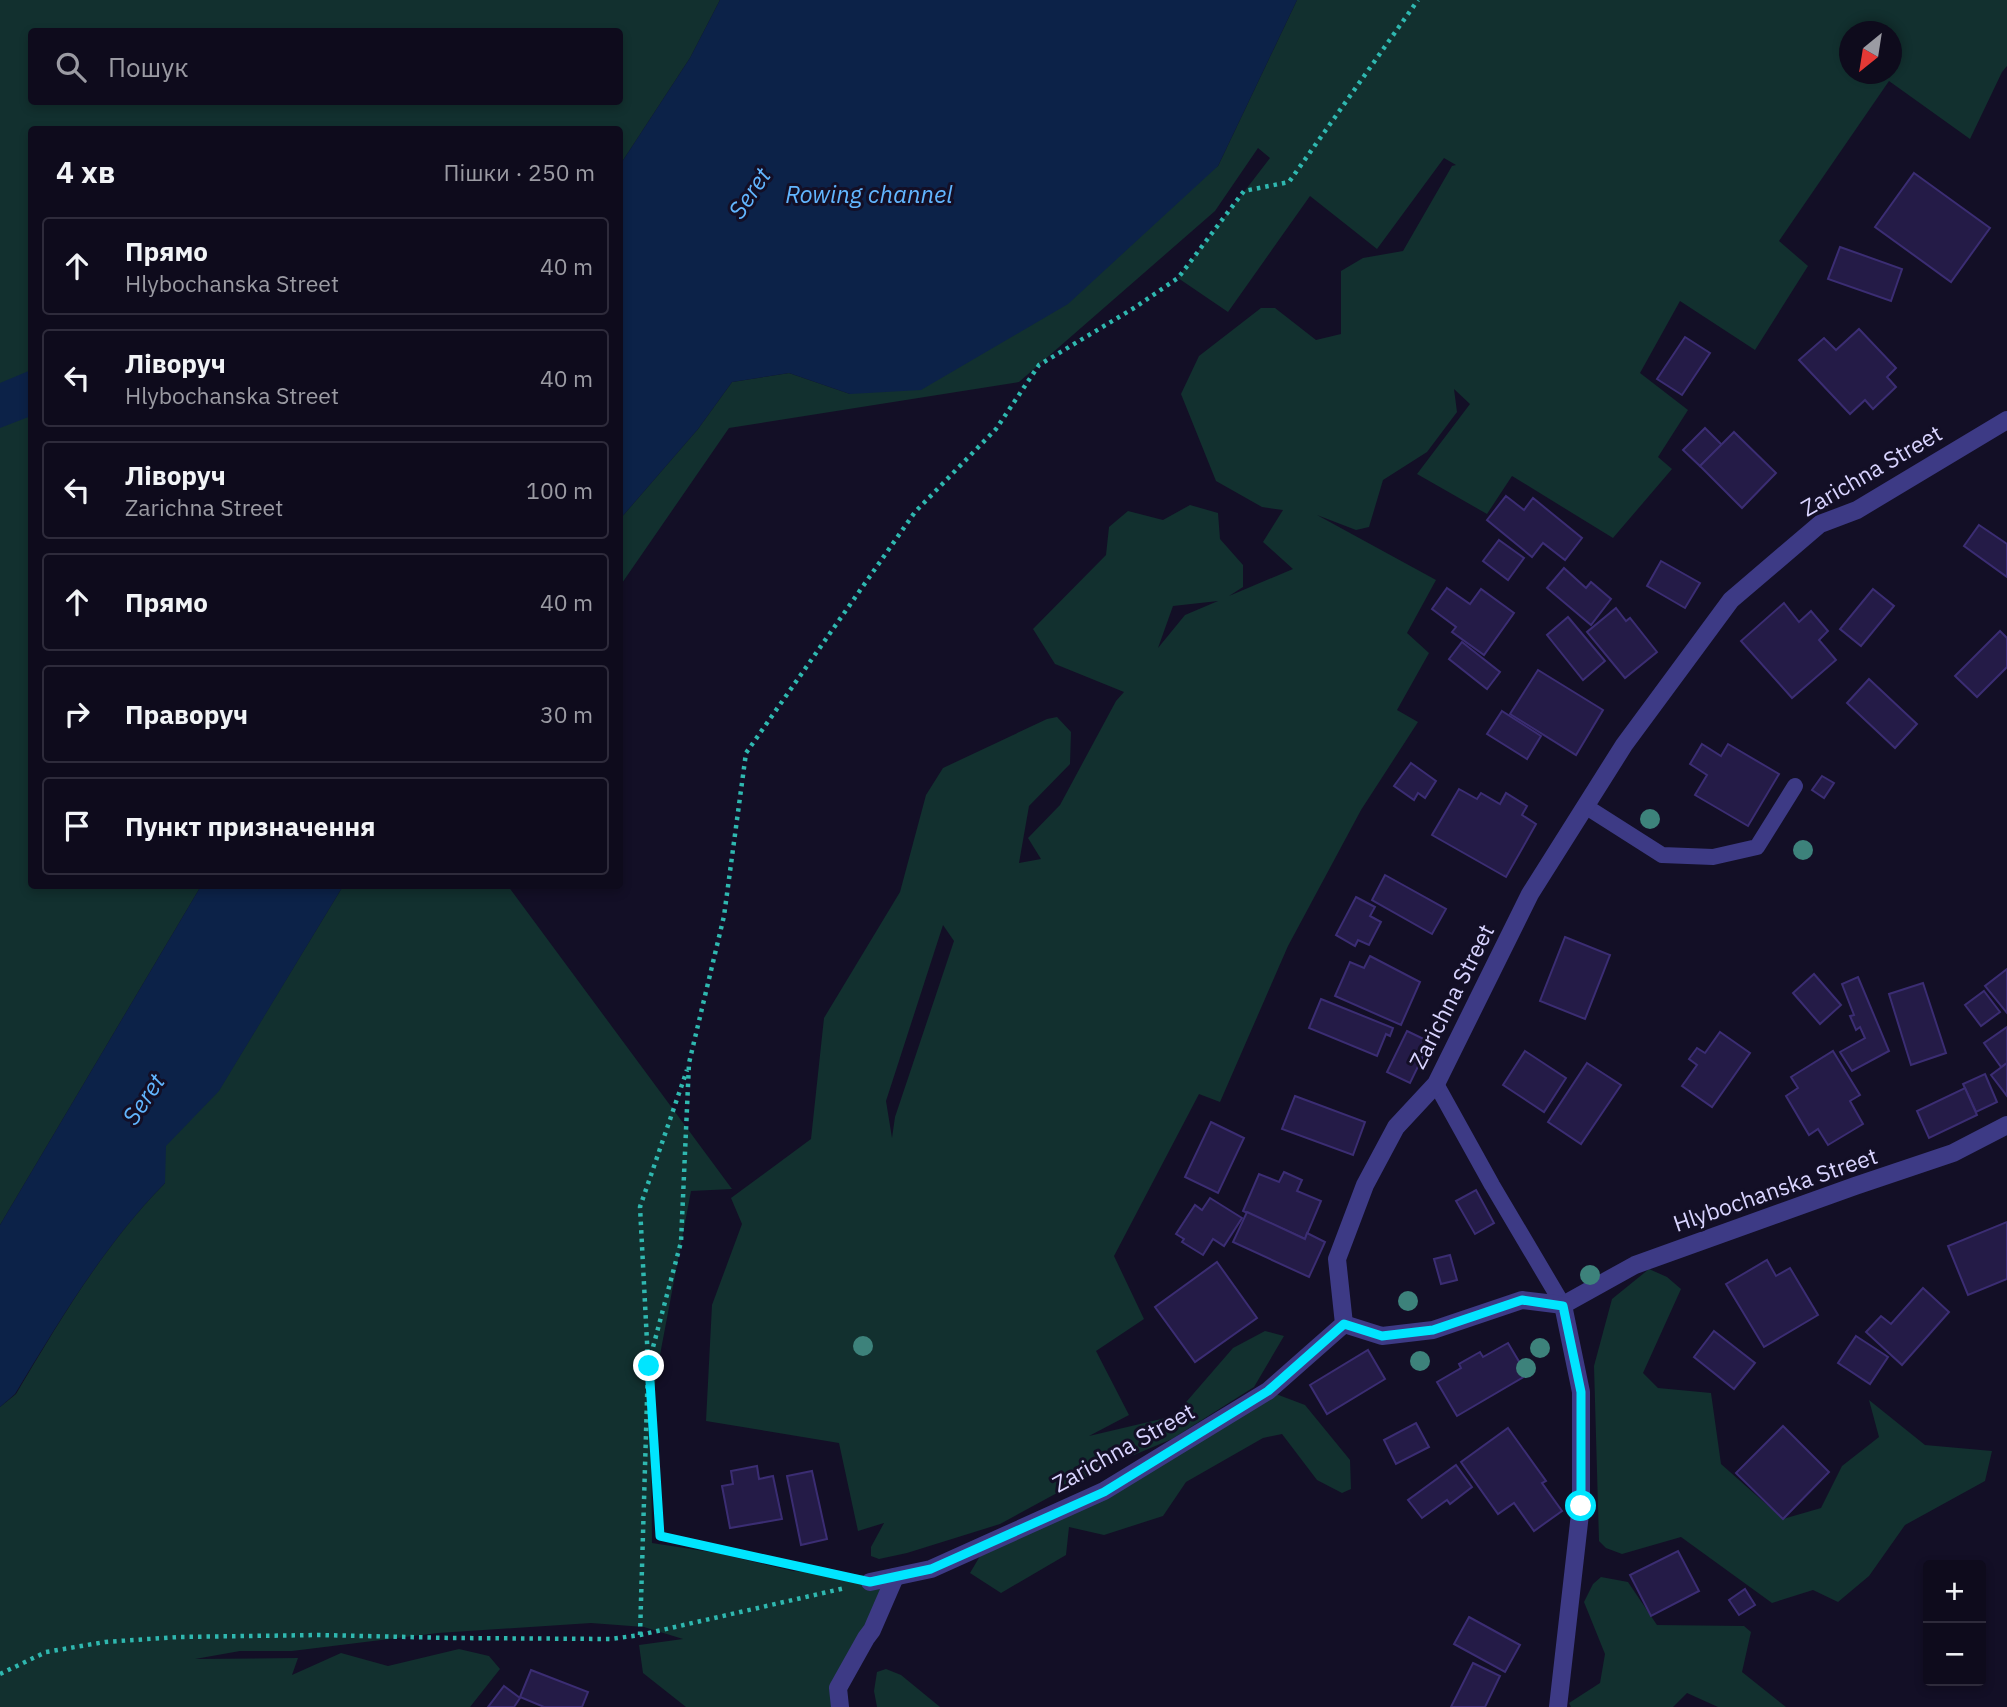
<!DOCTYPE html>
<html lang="uk">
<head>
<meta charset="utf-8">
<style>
	body { margin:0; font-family:"IBM Plex Sans",sans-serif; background:#171425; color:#f1f3f6 }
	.controls { position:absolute; right:21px; bottom:21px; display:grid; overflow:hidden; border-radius:7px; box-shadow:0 4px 10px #0003 }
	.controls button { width:63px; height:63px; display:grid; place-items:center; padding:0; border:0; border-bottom:2px solid #2e2b3b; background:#0e0b1c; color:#f1f3f6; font:35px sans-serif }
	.compass { position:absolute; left:1839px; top:21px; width:63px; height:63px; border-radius:50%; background:#0e0b1c; box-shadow:0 4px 10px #0003; rotate:210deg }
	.stop { position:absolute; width:21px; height:21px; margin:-16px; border:5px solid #00e5ff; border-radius:50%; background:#fff }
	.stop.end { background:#00e5ff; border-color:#fff; box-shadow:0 2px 7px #0008 }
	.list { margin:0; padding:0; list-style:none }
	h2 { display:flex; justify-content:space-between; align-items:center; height:91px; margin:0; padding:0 28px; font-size:30px }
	h2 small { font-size:23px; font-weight:400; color:#9b9ba3 }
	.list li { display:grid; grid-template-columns:46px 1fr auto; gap:21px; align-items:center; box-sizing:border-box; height:98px; margin:0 14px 14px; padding:0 14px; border:2px solid #2e2b3b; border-radius:7px }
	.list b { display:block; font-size:26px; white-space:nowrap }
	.list p { margin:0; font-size:23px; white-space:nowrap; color:#9b9ba3 }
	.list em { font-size:23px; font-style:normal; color:#9b9ba3 }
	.icon { flex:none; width:38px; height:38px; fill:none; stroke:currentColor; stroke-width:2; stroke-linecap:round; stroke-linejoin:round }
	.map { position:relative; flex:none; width:2007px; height:1707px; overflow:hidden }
	.search { position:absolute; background:#0e0b1c; box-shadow:0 4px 10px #0003; left:28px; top:28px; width:595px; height:77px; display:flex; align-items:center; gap:18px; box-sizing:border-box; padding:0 24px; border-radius:7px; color:#9b9ba3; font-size:26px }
	.panel { position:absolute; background:#0e0b1c; box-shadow:0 4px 10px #0003; left:28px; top:126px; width:595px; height:763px; border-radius:7px }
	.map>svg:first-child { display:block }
</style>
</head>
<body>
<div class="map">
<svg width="2007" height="1707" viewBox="0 0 2007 1707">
	<rect width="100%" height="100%" fill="#130f26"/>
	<g fill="#12302f" fill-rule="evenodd">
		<path d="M0,0H720L690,58L620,165V130H32V886H201L0,1225ZM32,32H620V102H32Z"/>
		<path d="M1297,0H2007V66L2002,72L1970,139L1889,81L1779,241L1808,266L1755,350L1680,301L1640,373L1688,410L1658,457L1672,469L1613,538L1512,476L1487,514L1417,474L1470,404L1454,389L1457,412L1427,452L1383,480L1369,527L1356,530L1317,515L1436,580L1407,633L1429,653L1397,710L1418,722L1361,810L1288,946L1220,1102L1199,1094L1114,1256L1144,1319L1096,1351L1129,1415L1089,1436L1174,1416L1233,1348L1265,1331L1284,1336L1254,1387L1172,1439L1103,1468L1000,1524L907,1553L879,1559L871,1556V1547L884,1523L858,1531L839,1443L706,1421L712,1305L742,1224L731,1198L811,1139L824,1018L900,892L926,795L943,768L1047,719L1057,717L1071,732L1070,764L1029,806L1019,863L1041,859L1028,838L1060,805L1116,701L1124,692L1055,664L1033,629L1106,555L1109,527L1128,511L1163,520L1190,505L1218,513L1220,539L1243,565V587L1229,596L1293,569L1263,542L1283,510L1262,507L1216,481L1181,394L1199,356L1261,308H1275L1316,340L1341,334V271L1363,258L1403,251L1452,166L1456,165L1444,158L1377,249L1310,196L1228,312L1178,278L1270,158L1258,148L1215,211L1019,382L729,428L620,586V519L698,429L732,382L789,373L850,394L1218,166ZM1850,32H1892V74H1850ZM1218,601L1185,615L1158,648L1173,606ZM943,925L954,941L895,1117L892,1138L886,1101Z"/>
		<path d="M343,886H508L732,1189L691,1191L656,1376L651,1433L652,1543L717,1553L793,1571L895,1577L840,1707H686L643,1673L639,1645L683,1639L644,1627L591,1623L438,1633L292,1651H240L195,1659L298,1658L292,1675L341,1653L388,1666L459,1649L489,1656L500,1669L470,1707H0V1407L16,1394C60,1320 104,1245 165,1183V1146L219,1090Z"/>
		<path d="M1649,1269L1667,1277L1681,1289L1643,1373L1658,1388L1711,1393L1721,1464L1783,1519L1821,1508L1842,1466L1879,1437L1869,1400L1925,1445L1992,1451L1985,1481L1905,1525L1869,1576L1838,1602L1813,1590L1772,1603L1681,1537L1622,1554L1606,1548L1599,1541L1594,1366L1612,1299Z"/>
		<path d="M1268,1391L1305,1405L1350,1460L1351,1489L1342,1493L1317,1480L1282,1434L1263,1438L1186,1482L1163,1516L1104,1535L1069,1527L1066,1555L1001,1593L970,1573L983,1551Z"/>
		<path d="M1601,1577L1628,1582L1657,1625L1744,1626L1751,1632L1742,1672L1786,1707H1718L1687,1693L1673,1707H1571L1569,1703L1600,1683L1605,1654L1584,1602L1593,1584Z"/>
		<path d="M886,1669L901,1675L940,1707H877L874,1691L877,1672Z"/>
	</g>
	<g fill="#0c2248">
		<path d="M720,0H1297L1218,166L1068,304L921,390L850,394L789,373L732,382L698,429L620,519V165L690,58Z"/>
		<path d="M31,370V416L0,428V383Z"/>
		<path d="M201,886H343L219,1091L166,1146L165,1183C104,1245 60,1320 15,1394L0,1407V1225Z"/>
	</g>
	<g fill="#241b47" stroke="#3b2d73" stroke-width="2">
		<path d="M1914,173L1990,228L1951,282L1875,227Z"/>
		<path d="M1840,247L1902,269L1891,301L1828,279Z"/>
		<path d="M1859,329L1896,368L1887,377L1896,387L1873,409L1865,400L1850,414L1799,360L1824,338L1836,350Z"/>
		<path d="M1685,337L1710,353L1682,395L1657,379Z"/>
		<path d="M1705,428L1722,445L1700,466L1683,450Z"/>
		<path d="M1734,432L1776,473L1742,508L1700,466Z"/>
		<path d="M1506,496L1524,510L1533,498L1582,538L1565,560L1543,543L1532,557L1487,520Z"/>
		<path d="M1979,525L2007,544V577L1964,546Z"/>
		<path d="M1499,540L1524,558L1508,580L1483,561Z"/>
		<path d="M1661,561L1700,583L1685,608L1647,586Z"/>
		<path d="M1564,568L1586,588L1591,582L1611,599L1591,625L1547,588Z"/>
		<path d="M1447,588L1470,604L1481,589L1514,613L1484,655L1452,632L1456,627L1432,609Z"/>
		<path d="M1873,589L1894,606L1861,646L1840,629Z"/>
		<path d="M1784,603L1799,622L1811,611L1828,631L1819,640L1836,660L1792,698L1741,641Z"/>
		<path d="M1616,608L1626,621L1630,618L1657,652L1625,678L1587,632Z"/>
		<path d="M1568,617L1605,661L1583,680L1547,635Z"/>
		<path d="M2000,631L2007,638V667L1977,697L1955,676Z"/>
		<path d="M1462,642L1500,672L1487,689L1449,659Z"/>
		<path d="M1538,670L1603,710L1576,755L1510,714Z"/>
		<path d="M1869,679L1917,724L1895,748L1847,703Z"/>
		<path d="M1502,711L1541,736L1527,759L1487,734Z"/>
		<path d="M1702,744L1721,756L1728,744L1779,774L1748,826L1695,795L1707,775L1690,764Z"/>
		<path d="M1411,763L1436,781L1425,798L1418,793L1414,800L1394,786Z"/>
		<path d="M1822,776L1834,783L1824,798L1812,790Z"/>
		<path d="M1459,789L1477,799L1481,793L1500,804L1506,793L1527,806L1522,815L1536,824L1506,877L1432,835Z"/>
		<path d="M1385,875L1446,909L1432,934L1372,900Z"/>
		<path d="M1356,897L1375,907L1370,916L1381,922L1369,945L1358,940L1355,946L1336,935Z"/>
		<path d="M1565,937L1610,955L1585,1019L1540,1001Z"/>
		<path d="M1370,956L1420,982L1401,1025L1335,996L1350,962L1364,968Z"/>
		<path d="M2007,969V1013L1985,986Z"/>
		<path d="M1814,974L1841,1005L1820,1024L1793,993Z"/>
		<path d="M1858,977L1889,1051L1852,1071L1840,1052L1865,1038L1860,1027L1856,1030L1850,1016L1854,1015L1842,984Z"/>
		<path d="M1923,983L1946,1053L1911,1065L1889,994Z"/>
		<path d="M1984,991L2000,1012L1981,1026L1965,1005Z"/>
		<path d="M1321,999L1393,1028L1390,1036L1386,1034L1377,1056L1309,1028Z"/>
		<path d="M2007,1027V1063L2001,1067L1984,1043Z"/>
		<path d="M1407,1031L1430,1042L1410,1083L1387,1072Z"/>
		<path d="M1720,1032L1750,1053L1712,1107L1682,1086L1697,1065L1689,1059L1697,1048L1705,1053Z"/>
		<path d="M1525,1051L1566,1078L1544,1112L1503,1085Z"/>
		<path d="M1833,1051L1860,1095L1850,1101L1863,1124L1828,1145L1818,1129L1809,1135L1786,1096L1798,1088L1791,1077Z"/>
		<path d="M1587,1063L1621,1085L1581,1144L1548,1122Z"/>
		<path d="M2007,1063V1096L1991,1075Z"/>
		<path d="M1985,1074L1997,1102L1976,1112L1963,1084Z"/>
		<path d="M1965,1088L1977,1115L1929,1138L1917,1111Z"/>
		<path d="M1295,1096L1365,1122L1353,1155L1282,1129Z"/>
		<path d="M1211,1122L1244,1138L1218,1193L1185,1177Z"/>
		<path d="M1284,1172L1302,1180L1297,1191L1321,1201L1305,1239L1243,1211L1259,1174L1279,1182Z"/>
		<path d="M1476,1190L1494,1223L1475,1234L1456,1201Z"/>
		<path d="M1210,1198L1242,1218L1224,1246L1213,1239L1203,1255L1182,1242L1184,1239L1176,1234L1195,1205L1202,1210Z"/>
		<path d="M1247,1212L1305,1239L1307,1233L1325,1242L1309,1277L1233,1242Z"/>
		<path d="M2007,1222V1279L1968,1295L1948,1246Z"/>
		<path d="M1450,1255L1457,1280L1441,1284L1434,1259Z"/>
		<path d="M1767,1260L1776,1276L1790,1268L1818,1315L1764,1347L1726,1284Z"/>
		<path d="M1217,1262L1257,1318L1195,1362L1155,1307Z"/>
		<path d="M1923,1288L1949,1312L1902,1365L1866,1332L1881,1316L1891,1324Z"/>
		<path d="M1714,1331L1755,1363L1734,1389L1694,1357Z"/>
		<path d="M1856,1336L1888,1357L1870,1384L1838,1363Z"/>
		<path d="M1508,1343L1527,1375L1457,1416L1437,1382L1461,1368L1459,1364L1480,1352L1483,1357Z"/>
		<path d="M1368,1350L1385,1379L1327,1414L1310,1385Z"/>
		<path d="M1416,1423L1429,1447L1396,1464L1384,1440Z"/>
		<path d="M1783,1426L1829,1472L1783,1519L1736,1473Z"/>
		<path d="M1508,1428L1546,1481L1542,1483L1562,1511L1534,1531L1514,1503L1498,1514L1461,1462Z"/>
		<path d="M1456,1465L1472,1487L1450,1504L1447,1500L1422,1518L1408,1500Z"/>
		<path d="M757,1466L759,1479L773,1476L782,1519L730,1528L722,1486L733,1484L731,1471Z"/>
		<path d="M812,1471L827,1539L801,1545L787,1476Z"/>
		<path d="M1678,1551L1699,1591L1651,1616L1630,1575Z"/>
		<path d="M1745,1589L1755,1605L1739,1615L1729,1600Z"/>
		<path d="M1469,1617L1520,1645L1505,1672L1454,1644Z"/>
		<path d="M1473,1663L1500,1676L1485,1707H1451Z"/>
		<path d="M531,1670L588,1692L582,1707H544L520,1697Z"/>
		<path d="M504,1686L520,1698L514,1707H488Z"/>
	</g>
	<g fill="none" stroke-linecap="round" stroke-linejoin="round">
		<g stroke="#2fb8b0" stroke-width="4.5" stroke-dasharray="3.5 5" stroke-linecap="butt">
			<path d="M648,1361L640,1207L687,1070"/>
			<path d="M650,1391L660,1536L845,1577"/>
			<path d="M640,1635L648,1366L681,1242L689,1063L724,916L746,753L915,512L996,429L1039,365L1134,308L1178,278L1244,191L1289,182L1418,0"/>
			<path d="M0,1674L46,1652L105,1642L178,1637L319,1635L452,1638L611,1639L640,1635L845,1588"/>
		</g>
		<g stroke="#3d3a85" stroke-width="16">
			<path d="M1585,806L1662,855L1713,857L1757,847L1795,786"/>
			<path d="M1436,1084L1492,1185L1563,1305"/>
		</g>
		<g stroke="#3d3a85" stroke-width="18">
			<path d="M1344,1324L1382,1336L1433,1330L1522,1300L1563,1305L1635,1265L1855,1186L1953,1153L2007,1125"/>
			<path d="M870,1582L931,1569L1104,1491L1268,1391L1344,1324L1337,1259L1365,1185L1396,1127L1436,1084L1530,894L1624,745L1731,600L1820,524L1857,510L2007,420"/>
			<path d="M840,1707L838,1688L866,1638L872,1630L895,1577"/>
			<path d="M1558,1707L1581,1505V1392L1563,1305"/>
		</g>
	</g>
	<g fill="#3d827b">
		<circle cx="1650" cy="819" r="10"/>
		<circle cx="1803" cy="850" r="10"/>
		<circle cx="1590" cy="1275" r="10"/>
		<circle cx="1408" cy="1301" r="10"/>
		<circle cx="863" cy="1346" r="10"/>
		<circle cx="1540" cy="1348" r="10"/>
		<circle cx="1420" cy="1361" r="10"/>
		<circle cx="1526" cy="1368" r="10"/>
	</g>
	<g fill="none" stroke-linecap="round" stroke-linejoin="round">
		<path stroke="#00e5ff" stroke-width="9" d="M649,1366L660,1536L870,1582L931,1569L1104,1492L1268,1391L1344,1324L1382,1336L1433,1330L1522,1300L1563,1306L1581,1392V1506"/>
	</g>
	<g text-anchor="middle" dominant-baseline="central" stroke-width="6" stroke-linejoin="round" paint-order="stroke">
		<g font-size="23" fill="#d9d4ff" stroke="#130f26">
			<text transform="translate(1871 470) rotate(-30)">Zarichna Street</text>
			<text transform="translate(1451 996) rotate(-63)">Zarichna Street</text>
			<text transform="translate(1775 1189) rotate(-19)">Hlybochanska Street</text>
			<text transform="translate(1123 1447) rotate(-29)">Zarichna Street</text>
		</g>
		<g font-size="24" font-style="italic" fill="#62b6ff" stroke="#130f26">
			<text transform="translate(749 193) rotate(-56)">Seret</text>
			<text x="869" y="194">Rowing channel</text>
			<text transform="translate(143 1099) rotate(-56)">Seret</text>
		</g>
	</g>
</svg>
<div class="controls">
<button>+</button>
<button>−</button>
</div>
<svg class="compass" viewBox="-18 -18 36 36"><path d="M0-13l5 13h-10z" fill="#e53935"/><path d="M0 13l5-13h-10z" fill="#9b9ba3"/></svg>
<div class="stop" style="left:1581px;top:1506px"></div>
<div class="stop end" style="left:649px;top:1366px"></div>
<div class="search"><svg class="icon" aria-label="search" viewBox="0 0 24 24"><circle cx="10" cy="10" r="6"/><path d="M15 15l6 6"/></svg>Пошук</div>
<section class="panel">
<h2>4 хв<small>Пішки · 250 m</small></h2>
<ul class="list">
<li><svg class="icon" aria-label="ahead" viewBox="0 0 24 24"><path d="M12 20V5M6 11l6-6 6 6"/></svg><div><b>Прямо</b><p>Hlybochanska Street</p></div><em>40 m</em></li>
<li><svg class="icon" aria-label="left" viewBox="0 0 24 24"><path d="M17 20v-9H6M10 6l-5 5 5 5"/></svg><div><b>Ліворуч</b><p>Hlybochanska Street</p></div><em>40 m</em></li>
<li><svg class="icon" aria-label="left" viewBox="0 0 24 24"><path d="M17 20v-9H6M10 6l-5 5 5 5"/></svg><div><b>Ліворуч</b><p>Zarichna Street</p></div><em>100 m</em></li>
<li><svg class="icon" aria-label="ahead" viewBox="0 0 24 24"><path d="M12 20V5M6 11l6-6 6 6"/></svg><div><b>Прямо</b></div><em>40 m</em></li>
<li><svg class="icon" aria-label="right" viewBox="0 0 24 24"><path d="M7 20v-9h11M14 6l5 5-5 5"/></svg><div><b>Праворуч</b></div><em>30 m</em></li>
<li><svg class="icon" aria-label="arrive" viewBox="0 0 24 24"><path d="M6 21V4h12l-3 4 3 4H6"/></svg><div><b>Пункт призначення</b></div></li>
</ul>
</section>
</div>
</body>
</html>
